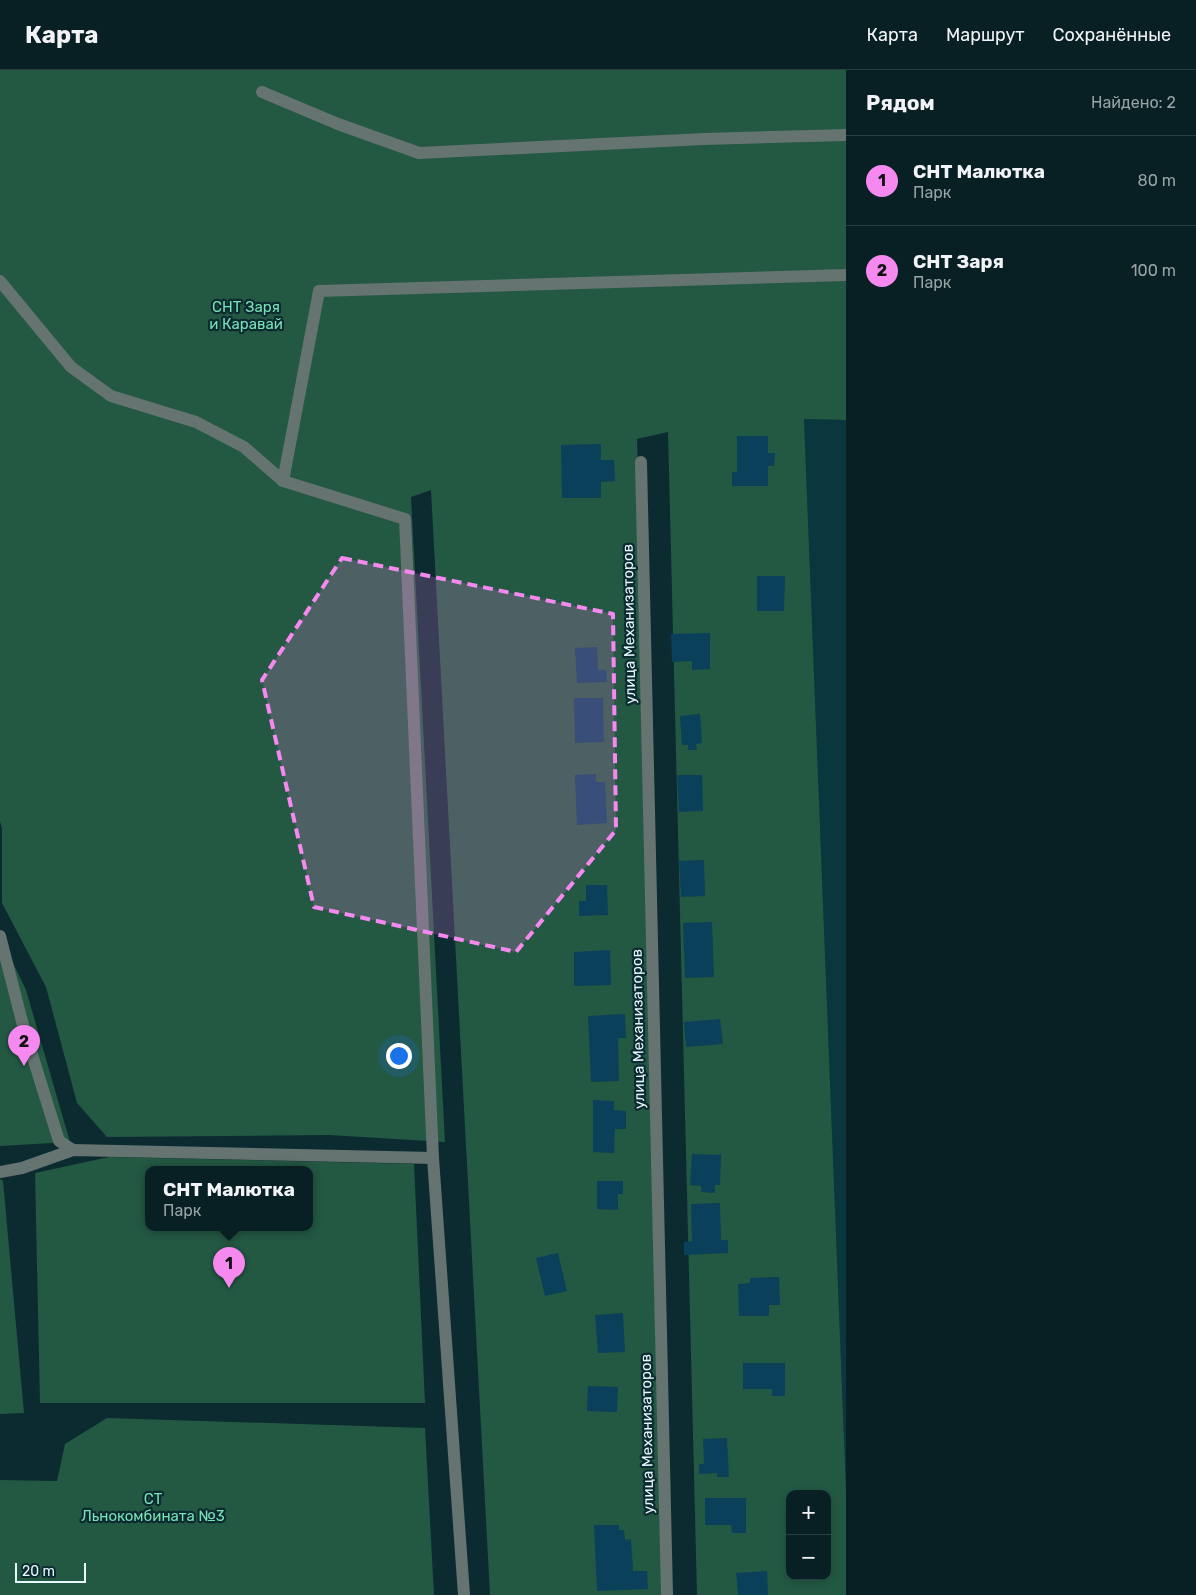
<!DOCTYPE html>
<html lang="ru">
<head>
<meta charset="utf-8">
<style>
	body { margin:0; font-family:Rubik,sans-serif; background:#11282c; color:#f1f3f6 }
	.controls { position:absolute; right:15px; bottom:15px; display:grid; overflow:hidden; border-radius:10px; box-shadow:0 2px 8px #0003 }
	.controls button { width:45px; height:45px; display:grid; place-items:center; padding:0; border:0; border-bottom:1px solid #293e41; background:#082024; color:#f1f3f6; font:25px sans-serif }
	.scale { position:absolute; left:15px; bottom:12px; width:71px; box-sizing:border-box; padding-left:5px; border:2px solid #e7f9fc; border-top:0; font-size:14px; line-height:18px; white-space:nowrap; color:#e7f9fc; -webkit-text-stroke:4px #0b2b30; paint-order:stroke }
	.you { position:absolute; left:398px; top:985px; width:18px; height:18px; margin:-12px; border:4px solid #fff; border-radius:50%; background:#1a73e8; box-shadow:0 0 0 8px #1a73e833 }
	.badge { display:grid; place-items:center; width:32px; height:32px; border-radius:50%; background:#f589ef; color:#111; font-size:16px; font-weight:700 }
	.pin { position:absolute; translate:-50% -41px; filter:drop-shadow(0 1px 2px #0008) }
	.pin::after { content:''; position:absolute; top:26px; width:18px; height:15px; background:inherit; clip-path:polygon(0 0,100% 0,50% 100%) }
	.popup { position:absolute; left:145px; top:1096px; width:168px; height:65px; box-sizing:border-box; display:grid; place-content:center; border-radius:10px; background:#082024; filter:drop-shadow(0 1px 4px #0005); font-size:16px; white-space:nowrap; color:#98a3a6 }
	.popup b { font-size:19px; color:#f1f3f6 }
	.popup::after { content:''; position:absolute; left:50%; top:100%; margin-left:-10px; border:10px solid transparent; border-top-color:#082024 }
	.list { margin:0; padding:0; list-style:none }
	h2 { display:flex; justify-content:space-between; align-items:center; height:65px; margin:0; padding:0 20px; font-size:21px }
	h2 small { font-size:16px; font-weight:400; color:#98a3a6 }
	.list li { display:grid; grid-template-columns:32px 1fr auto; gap:15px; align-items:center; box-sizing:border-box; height:90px; padding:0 20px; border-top:1px solid #293e41 }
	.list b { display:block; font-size:19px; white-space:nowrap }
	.list p { margin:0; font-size:16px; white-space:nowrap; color:#98a3a6 }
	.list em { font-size:16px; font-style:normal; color:#98a3a6 }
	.map { position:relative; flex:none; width:846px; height:1525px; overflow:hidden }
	header { display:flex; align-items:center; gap:30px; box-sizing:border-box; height:70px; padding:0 25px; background:#082024; border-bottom:1px solid #293e41 }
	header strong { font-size:24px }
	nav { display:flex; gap:28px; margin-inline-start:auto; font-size:18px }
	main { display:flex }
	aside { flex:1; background:#082024 }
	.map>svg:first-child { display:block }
</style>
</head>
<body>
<header>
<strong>Карта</strong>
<nav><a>Карта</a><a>Маршрут</a><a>Сохранённые</a></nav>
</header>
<main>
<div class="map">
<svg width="846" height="1525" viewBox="0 0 846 1525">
	<rect width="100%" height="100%" fill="#0b2b30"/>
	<path fill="#0a363d" d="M804,349L846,350V1420Z"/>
	<g fill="#235843" fill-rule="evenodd">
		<path d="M0,0H846V350L804,349L846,1420V1525H697L668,362L637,369L670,1525H490L431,420L411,427L445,1072L329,1065L107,1067L77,1033L46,917L2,833V759L0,751ZM790,1424H827V1506H790Z"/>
		<path d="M0,866L26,920L70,1072L0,1076Z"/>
		<path d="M109,1087L414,1094L425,1333H40L35,1103ZM309,1099V1157H149V1099Z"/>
		<path d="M0,1109L3,1111L24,1343L0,1344Z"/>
		<path d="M107,1348L425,1358L434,1525H0V1410L57,1411L65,1374Z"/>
	</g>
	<g fill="#0b405a">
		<path d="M737,366H768V383H775L774,396H768V416H732V402H737Z"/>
		<path d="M601,374V390H614L615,411L601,412V428H562L561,375Z"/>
		<path d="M757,506H785L784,541H757Z"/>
		<path d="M710,563V599L692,600V591L672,592L671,564Z"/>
		<path d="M597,577L598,600H606L607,612L577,613L575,578Z"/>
		<path d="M574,628H603L604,672L575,673Z"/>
		<path d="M700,644L702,673L696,674L697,680H688V675H682L680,646Z"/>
		<path d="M596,704V712H605L607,753L577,755L575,705Z"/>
		<path d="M677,705H702L703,741L679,742Z"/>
		<path d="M704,790L705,826L681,827L679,791Z"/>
		<path d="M586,815H607L608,845L579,846V831H586Z"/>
		<path d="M712,852L714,907L685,908L683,853Z"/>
		<path d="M610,880L611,915L574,916V882Z"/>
		<path d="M625,944L626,968H618L619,1011L591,1012L588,946Z"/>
		<path d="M720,949L723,974L686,977L684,952Z"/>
		<path d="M593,1030L614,1031V1040L626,1041V1059H615L614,1083L593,1082Z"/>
		<path d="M692,1084L721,1085L720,1115H715V1123L701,1122V1116L690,1115Z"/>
		<path d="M597,1111H623V1124H618V1140L597,1139Z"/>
		<path d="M720,1133L721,1170H728V1183L684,1185V1172L692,1171L691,1134Z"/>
		<path d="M558,1183L567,1221L545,1226L536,1188Z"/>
		<path d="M779,1207L780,1235H769V1246H739L738,1214L750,1213V1208Z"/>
		<path d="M623,1243L625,1282L598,1283L595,1245Z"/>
		<path d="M743,1293H785V1326H772V1319H743Z"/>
		<path d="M588,1316L618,1317L617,1342L587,1341Z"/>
		<path d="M727,1368L729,1407H717V1403L699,1404V1394H704L703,1369Z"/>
		<path d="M705,1428H746V1463H732L731,1455H705Z"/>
		<path d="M594,1455H619V1460H624L625,1470L631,1469L633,1501H647L648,1519L597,1521Z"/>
		<path d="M767,1501L768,1525H738L736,1503Z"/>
	</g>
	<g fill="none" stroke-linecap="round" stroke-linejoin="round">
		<g stroke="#657371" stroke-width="12">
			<path d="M262,22L338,54L419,83L704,69L846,65"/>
			<path d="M0,211L71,297L111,326L196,352L244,377L283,411L405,449L433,1088L464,1525"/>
			<path d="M283,411L319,221L846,205"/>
			<path d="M0,866L24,959L59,1071L73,1080"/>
			<path d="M0,1102L22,1098L73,1080L433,1088"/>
		</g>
		<path stroke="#657371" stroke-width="12" d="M641,392L667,1525"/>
	</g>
	<path fill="#f589ef" fill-opacity="0.2" stroke="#f589ef" stroke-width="4" stroke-dasharray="10 6" stroke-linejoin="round" d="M342,488L613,544L616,760L516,882L314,837L262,610Z"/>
	<g text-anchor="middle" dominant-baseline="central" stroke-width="4.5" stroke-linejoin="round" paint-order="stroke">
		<g font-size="15" fill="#79e1b6" stroke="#0b2b30">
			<text x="246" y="237">СНТ Заря<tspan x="246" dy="17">и Каравай</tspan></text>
			<text x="153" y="1429">СТ<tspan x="153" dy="17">Льнокомбината №3</tspan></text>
		</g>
		<g font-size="15" fill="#e7f9fc" stroke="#0b2b30">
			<text transform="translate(629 554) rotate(-91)">улица Механизаторов</text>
			<text transform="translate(638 959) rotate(-91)">улица Механизаторов</text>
			<text transform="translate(647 1364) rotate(-91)">улица Механизаторов</text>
		</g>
	</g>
</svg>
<div class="controls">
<button>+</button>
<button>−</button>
</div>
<div class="scale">20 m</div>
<div class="you"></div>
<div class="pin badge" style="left:229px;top:1218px">1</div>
<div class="popup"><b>СНТ Малютка</b>Парк</div>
<div class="pin badge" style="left:24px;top:996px">2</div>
</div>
<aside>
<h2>Рядом<small>Найдено: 2</small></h2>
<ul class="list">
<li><span class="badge">1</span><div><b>СНТ Малютка</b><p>Парк</p></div><em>80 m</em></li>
<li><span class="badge">2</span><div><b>СНТ Заря</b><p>Парк</p></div><em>100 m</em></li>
</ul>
</aside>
</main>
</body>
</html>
